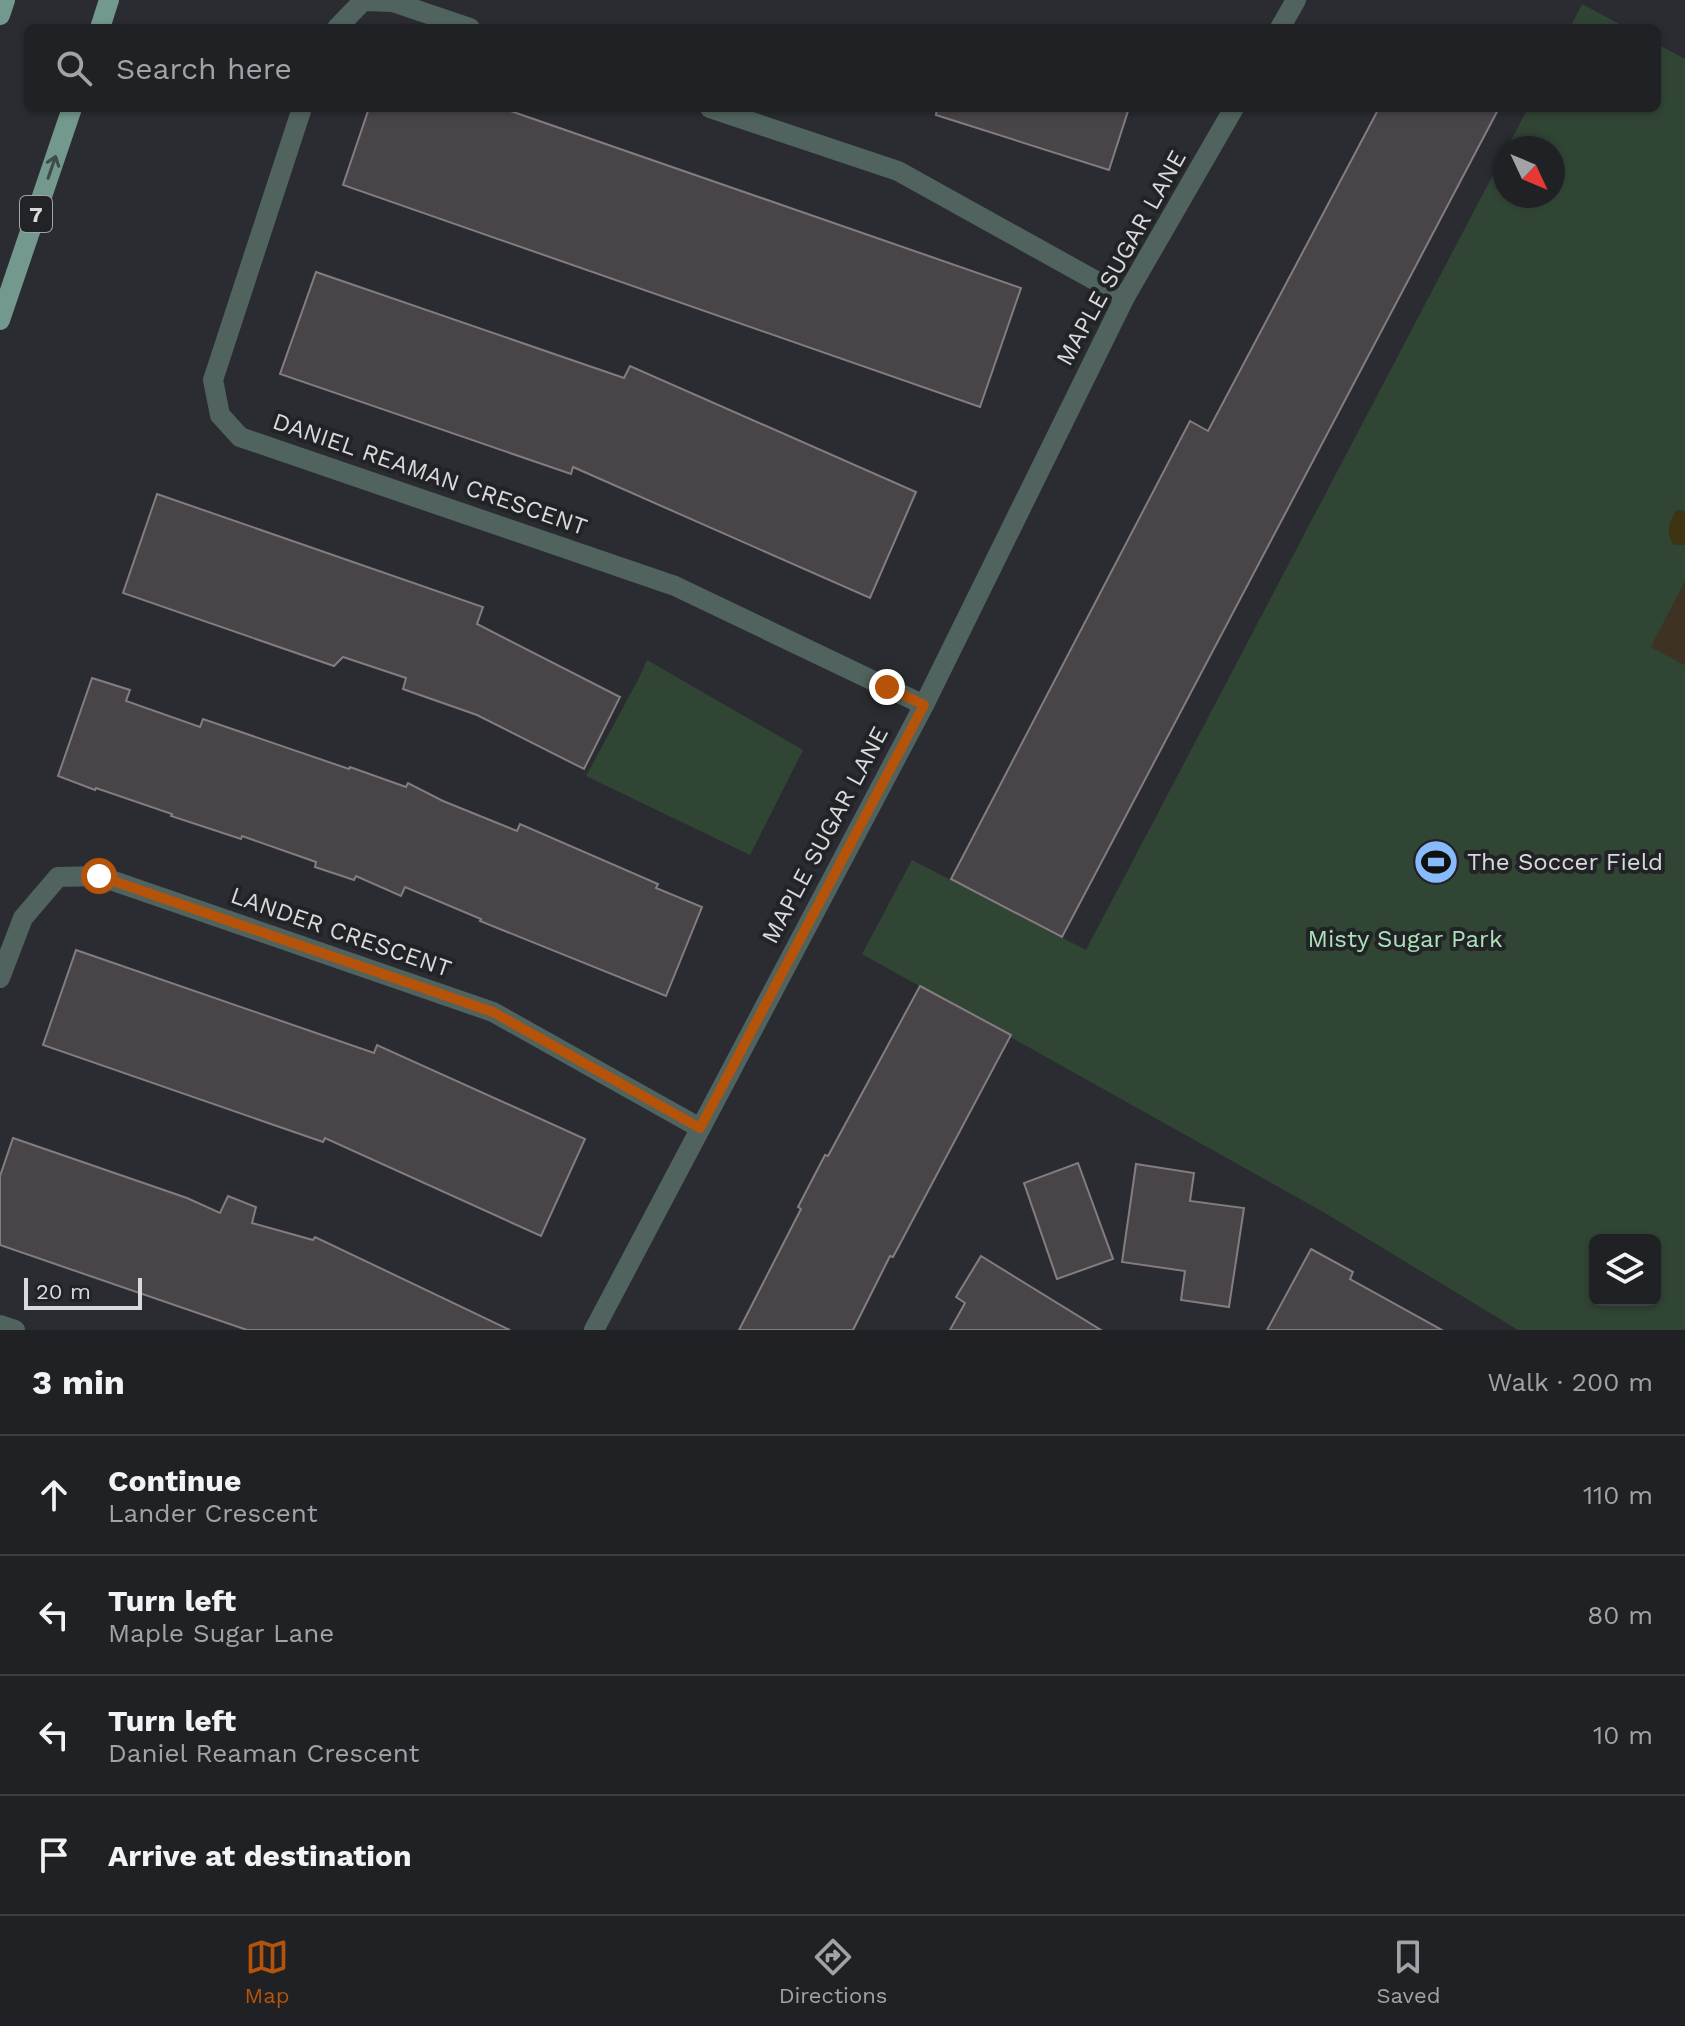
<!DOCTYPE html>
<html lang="en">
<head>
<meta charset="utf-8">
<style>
	body { margin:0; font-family:"Work Sans",sans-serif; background:#28292d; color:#f1f3f6 }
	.controls { position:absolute; right:24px; bottom:24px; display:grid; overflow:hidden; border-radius:12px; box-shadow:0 2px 6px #0004 }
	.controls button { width:72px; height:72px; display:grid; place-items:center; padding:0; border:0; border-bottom:2px solid #3d3e42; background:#202125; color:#f1f3f6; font:40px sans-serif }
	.compass { position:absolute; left:1493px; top:136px; width:72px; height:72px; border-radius:50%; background:#202125; box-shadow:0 2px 6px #0004; rotate:134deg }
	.scale { position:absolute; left:24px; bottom:20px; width:118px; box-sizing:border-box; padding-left:8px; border:4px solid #d8dadd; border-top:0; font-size:22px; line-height:28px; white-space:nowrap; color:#d8dadd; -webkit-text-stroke:6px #212327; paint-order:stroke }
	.stop { position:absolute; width:24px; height:24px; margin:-18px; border:6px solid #b45309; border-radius:50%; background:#fff }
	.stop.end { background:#b45309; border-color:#fff; box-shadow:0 2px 8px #0008 }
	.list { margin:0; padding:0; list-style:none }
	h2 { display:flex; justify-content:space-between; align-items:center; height:104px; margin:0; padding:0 32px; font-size:34px }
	h2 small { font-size:26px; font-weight:400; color:#a2a3a7 }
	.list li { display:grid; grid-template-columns:52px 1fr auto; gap:24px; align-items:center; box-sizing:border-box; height:120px; padding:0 32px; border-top:2px solid #3d3e42 }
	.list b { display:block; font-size:30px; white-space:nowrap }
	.list p { margin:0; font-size:26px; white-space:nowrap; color:#a2a3a7 }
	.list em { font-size:26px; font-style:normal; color:#a2a3a7 }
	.icon { flex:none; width:44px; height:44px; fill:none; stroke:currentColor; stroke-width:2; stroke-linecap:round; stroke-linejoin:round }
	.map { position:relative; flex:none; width:1685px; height:1330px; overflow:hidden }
	.search { position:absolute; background:#202125; box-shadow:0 2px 6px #0004; left:24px; right:24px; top:24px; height:88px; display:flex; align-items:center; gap:20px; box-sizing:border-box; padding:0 28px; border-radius:12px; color:#a2a3a7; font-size:30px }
	.sheet { height:584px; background:#202125 }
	nav { display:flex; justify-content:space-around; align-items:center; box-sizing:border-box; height:112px; border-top:2px solid #3d3e42; background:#202125; font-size:22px; color:#a2a3a7 }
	nav a { display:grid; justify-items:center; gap:4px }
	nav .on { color:#b45309 }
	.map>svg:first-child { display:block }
</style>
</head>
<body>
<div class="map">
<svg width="1685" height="1330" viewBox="0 0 1685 1330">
	<rect width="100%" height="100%" fill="#2a2c31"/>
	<path fill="#3e3223" d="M1685,581V665L1651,647Z"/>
	<g fill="#314535" fill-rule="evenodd">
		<path d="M1582,4L1627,28H1570Z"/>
		<path d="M1657,44L1685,59V581L1651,647L1685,665V1330H1518L1325,1213L862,954L912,860L1086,950L1505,152V196H1553V148H1507L1528,108H1657ZM1595,1240H1655V1300H1595Z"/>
		<path d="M647,660L803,750L750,855L586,776L639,678Z"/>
	</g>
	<path fill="#3c3413" d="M1677,510L1685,511V545H1674C1665,534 1669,520 1677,510Z"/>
	<g fill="#494448" stroke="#837d81" stroke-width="2">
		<path d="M369,108H502L1021,288L980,407L343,185Z"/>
		<path d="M937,108H1129L1109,170L936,115Z"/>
		<path d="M1379,108H1499L1062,937L951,879L1190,421L1208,431Z"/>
		<path d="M316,272L624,378L630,366L916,492L870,598L573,467L571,474L280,374Z"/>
		<path d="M157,494L483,607L477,624L620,697L584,769L477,715L403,689L406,678L343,657L334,666L123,593Z"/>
		<path d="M92,678L130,690L126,701L200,727L203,719L349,769L350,767L406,787L408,783L443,801L517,831L520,824L658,884L656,888L702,907L666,996L480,921L481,919L405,887L401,896L356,876L354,880L315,867L316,862L242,836L241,839L171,816L172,814L96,788L95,790L58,776Z"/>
		<path d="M76,950L374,1053L377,1045L585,1139L541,1236L325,1138L323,1142L43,1045Z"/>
		<path d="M920,986L1011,1035L893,1257L890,1256L853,1330H739L801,1209L798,1207L825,1155L828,1156Z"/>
		<path d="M13,1138L187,1198L220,1213L228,1196L256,1207L252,1223L313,1240L315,1237L510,1330H247L0,1245V1176Z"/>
		<path d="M1078,1163L1113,1259L1057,1279L1024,1183Z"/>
		<path d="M1136,1164L1194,1173L1190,1201L1244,1208L1229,1307L1181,1300L1185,1271L1122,1262Z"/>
		<path d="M1311,1249L1353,1272L1350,1279L1442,1330H1267Z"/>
		<path d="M981,1256L1101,1330H950L965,1303L956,1297Z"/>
	</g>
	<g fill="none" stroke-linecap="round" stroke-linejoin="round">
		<g stroke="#51635e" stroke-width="20">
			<path d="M337,28L363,1L393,2L470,28"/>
			<path d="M1280,28L1296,0"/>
			<path d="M302,108L213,380L220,415L240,437L675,586L924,705"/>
			<path d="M710,108L898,171L1125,297"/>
			<path d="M0,978L23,918L58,877L99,876L493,1012L700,1128"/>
			<path d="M0,1325L15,1330"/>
			<path d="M594,1330L924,705L1125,297L1234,108"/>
		</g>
		<g stroke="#73988e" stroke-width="20">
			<path d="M0,15L5,0"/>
			<path d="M100,28L109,0"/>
			<path d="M0,320L72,108"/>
		</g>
	</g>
	<defs><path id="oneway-shaft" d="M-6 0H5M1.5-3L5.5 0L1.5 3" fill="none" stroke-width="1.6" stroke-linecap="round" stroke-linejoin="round" transform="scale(2)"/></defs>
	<use stroke="#3e4c4b" href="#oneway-shaft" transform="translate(52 167) rotate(-71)"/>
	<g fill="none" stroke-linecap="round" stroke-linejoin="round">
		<path stroke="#b45309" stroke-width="10" d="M99,876L493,1012L700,1128L924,705L887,687"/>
	</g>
	<defs>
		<g id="stadium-disc" transform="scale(2.3)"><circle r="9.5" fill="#87bbfb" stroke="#212327"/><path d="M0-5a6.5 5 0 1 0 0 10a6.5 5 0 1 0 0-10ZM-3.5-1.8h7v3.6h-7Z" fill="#111"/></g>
	</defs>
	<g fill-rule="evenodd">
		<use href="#stadium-disc" x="1436" y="862"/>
	</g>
	<g text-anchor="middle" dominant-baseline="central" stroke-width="8" stroke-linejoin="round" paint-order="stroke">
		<rect fill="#212327" stroke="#a1a3a6" stroke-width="2" x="20" y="196" width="32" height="36" rx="6"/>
		<g font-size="22" font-weight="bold" fill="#d8dadd">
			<text x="36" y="214">7</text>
		</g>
		<g font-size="24" fill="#d8dadd" stroke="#212327">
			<text transform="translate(1121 258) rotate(-61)">MAPLE SUGAR LANE</text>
			<text transform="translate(430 474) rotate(19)">DANIEL REAMAN CRESCENT</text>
			<text transform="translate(825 835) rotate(-62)">MAPLE SUGAR LANE</text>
			<text transform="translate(341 932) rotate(19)">LANDER CRESCENT</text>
		</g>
		<g font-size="24" fill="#d8dadd" stroke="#212327" text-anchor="start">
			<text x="1467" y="862">The Soccer Field</text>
		</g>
		<g font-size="24" fill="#abe2b7" stroke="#212327">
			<text x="1405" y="939">Misty Sugar Park</text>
		</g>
	</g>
</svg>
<div class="controls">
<button><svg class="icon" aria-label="layers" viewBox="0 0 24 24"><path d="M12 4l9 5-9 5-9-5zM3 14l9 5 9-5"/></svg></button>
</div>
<svg class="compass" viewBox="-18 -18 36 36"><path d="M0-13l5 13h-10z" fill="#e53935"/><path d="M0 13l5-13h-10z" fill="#a2a3a7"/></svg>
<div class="scale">20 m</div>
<div class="stop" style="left:99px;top:876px"></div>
<div class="stop end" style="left:887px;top:687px"></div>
<div class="search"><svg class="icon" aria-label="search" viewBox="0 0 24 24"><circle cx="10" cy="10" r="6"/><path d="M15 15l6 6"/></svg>Search here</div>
</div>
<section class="sheet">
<h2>3 min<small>Walk · 200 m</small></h2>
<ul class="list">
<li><svg class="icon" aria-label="ahead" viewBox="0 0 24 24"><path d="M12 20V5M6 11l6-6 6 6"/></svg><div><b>Continue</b><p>Lander Crescent</p></div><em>110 m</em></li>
<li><svg class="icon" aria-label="left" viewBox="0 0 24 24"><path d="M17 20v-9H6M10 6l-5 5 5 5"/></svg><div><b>Turn left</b><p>Maple Sugar Lane</p></div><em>80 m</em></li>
<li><svg class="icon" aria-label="left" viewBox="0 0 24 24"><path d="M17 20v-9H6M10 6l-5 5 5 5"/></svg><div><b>Turn left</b><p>Daniel Reaman Crescent</p></div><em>10 m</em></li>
<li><svg class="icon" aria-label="arrive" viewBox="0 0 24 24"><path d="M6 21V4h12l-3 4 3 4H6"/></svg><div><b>Arrive at destination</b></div></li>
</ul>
</section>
<nav>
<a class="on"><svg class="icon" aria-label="map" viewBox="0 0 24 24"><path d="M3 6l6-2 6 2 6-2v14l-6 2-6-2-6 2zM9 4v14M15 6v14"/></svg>Map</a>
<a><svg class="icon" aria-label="directions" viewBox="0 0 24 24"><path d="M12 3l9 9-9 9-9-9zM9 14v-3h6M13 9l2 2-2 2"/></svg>Directions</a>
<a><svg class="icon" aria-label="saved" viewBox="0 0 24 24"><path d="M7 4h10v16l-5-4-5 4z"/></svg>Saved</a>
</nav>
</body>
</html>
